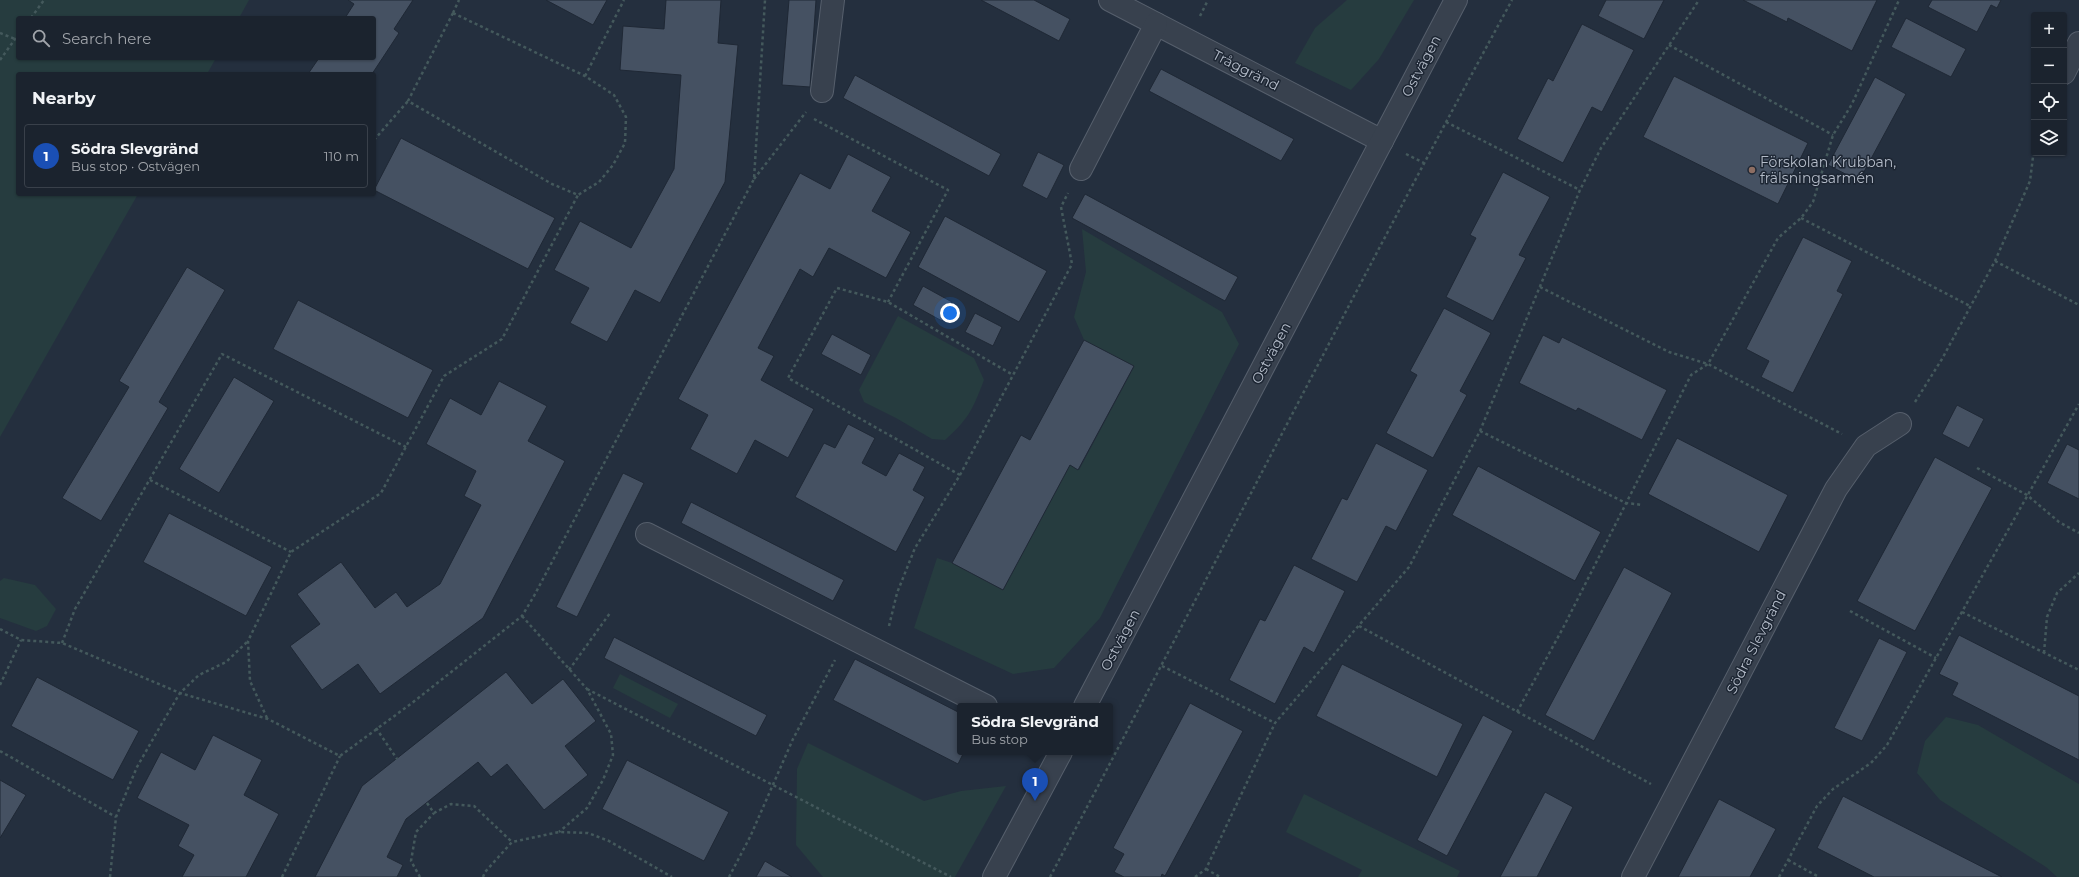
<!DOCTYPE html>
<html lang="en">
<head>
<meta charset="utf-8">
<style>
	body { margin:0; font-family:Montserrat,sans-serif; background:#242b36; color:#f1f3f6 }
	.controls { position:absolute; right:12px; top:12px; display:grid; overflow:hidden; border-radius:4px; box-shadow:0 1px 3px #0004 }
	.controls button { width:36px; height:36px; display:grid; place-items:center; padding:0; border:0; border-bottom:1px solid #39404a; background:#1b232e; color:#f1f3f6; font:20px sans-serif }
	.you { position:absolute; left:950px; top:313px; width:14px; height:14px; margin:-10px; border:3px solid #fff; border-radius:50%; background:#1a73e8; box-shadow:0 0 0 6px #1a73e833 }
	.badge { display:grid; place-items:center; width:26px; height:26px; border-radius:50%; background:#2563eb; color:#fff; font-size:13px; font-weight:700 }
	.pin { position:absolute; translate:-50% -33px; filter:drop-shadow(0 1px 2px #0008) }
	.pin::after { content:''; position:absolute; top:21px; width:14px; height:12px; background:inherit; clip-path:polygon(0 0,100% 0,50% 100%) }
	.popup { position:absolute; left:957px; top:703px; width:156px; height:52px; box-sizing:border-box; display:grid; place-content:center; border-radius:4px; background:#1b232e; filter:drop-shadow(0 1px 3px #0005); font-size:13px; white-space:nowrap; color:#a0a4aa }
	.popup b { font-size:15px; color:#f1f3f6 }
	.popup::after { content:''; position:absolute; left:50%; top:100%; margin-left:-8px; border:8px solid transparent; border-top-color:#1b232e }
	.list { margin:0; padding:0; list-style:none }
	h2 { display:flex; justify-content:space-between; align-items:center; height:52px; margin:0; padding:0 16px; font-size:17px }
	h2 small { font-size:13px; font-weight:400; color:#a0a4aa }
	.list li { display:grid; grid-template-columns:26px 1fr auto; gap:12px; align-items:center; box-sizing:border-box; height:64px; margin:0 8px 8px; padding:0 8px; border:1px solid #39404a; border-radius:4px }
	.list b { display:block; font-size:15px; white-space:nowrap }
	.list p { margin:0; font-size:13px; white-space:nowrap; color:#a0a4aa }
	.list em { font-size:13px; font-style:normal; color:#a0a4aa }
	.icon { flex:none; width:22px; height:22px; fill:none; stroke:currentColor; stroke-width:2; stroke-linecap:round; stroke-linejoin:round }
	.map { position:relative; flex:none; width:2079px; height:877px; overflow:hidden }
	.search { position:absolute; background:#1b232e; box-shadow:0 1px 3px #0004; left:16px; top:16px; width:360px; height:44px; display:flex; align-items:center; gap:10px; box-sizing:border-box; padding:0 14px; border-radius:4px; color:#a0a4aa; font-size:15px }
	.panel { position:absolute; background:#1b232e; box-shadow:0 1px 3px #0004; left:16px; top:72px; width:360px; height:124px; border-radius:4px }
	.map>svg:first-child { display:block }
</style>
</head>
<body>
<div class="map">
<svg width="2079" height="877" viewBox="0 0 2079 877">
	<rect width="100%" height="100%" fill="#242f3e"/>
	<g fill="#263c3f">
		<path d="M0,0H249L239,18H18V58H216L207,74H18V194H138L0,437Z"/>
		<path d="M1347,0H1414L1379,59L1351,90L1295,63L1315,28Z"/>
		<path d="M1082,229L1222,312L1239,344L1100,618L1054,668L1013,674L914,628L937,558L952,563L1003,590L1070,465L1079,470L1134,367L1084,340L1074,317L1086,272Z"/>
		<path d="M898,316L974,358L984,380C973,409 968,420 945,440L932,439L896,418L864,402L859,390Z"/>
		<path d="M4,578L35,585L56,609L47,626L36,631L0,618V581Z"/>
		<path d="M620,674L678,704L670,718L613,688Z"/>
		<path d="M1946,717L1978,725L2079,784V877H2057L2046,867L1940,800L1917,773L1925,741Z"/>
		<path d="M808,743L924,801L961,791L1006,786L955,877H823L796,845L797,769Z"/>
		<path d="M1304,794L1460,871L1457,877H1358L1362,870L1286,832Z"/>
	</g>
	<g fill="#455162" stroke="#1f2835">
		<path d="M348,0H413L394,29L399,33L372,74H308L319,58H374V18H345L354,4Z"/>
		<path d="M546,0H607L593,25Z"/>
		<path d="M666,0H721L718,43L738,45L725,182L660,303L635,290L607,342L570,323L589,288L554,270L580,221L631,248L674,169L681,75L620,70L623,26L664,29Z"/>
		<path d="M789,0H816L810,87L782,85Z"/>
		<path d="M981,0H1034L1070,19L1059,41Z"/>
		<path d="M1606,0H1664L1644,39L1598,16Z"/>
		<path d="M1743,0H1877L1852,51L1788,18L1787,22Z"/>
		<path d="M1932,0H2001L1997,8L1991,5L1977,32L1928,7Z"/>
		<path d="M1906,18L1966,49L1951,77L1891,47Z"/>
		<path d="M1582,24L1634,50L1602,112L1592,107L1563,163L1517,139L1548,78L1553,81Z"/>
		<path d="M1161,69L1294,139L1281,161L1149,91Z"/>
		<path d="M855,75L1001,154L989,176L843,98Z"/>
		<path d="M1674,76L1808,143L1778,204L1643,137Z"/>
		<path d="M1875,77L1906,94L1859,181L1828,165Z"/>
		<path d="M401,138L555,218L528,269L374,190Z"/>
		<path d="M1038,152L1064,165L1047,199L1022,186Z"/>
		<path d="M848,154L891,177L872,211L911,232L886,278L829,248L813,277L800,269L758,348L774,356L761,380L814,409L788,458L755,440L737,474L690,449L708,415L678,399L800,173L830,189Z"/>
		<path d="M1503,172L1550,197L1519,255L1526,258L1493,321L1446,297L1476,238L1470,235Z"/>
		<path d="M1085,194L1238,277L1225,301L1072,218Z"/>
		<path d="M945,216L1047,271L1019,322L918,267Z"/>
		<path d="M1803,237L1852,261L1837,291L1843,294L1793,393L1761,377L1769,361L1746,349Z"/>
		<path d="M187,267L225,290L159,402L168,408L101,521L62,498L129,387L119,381Z"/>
		<path d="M923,286L952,302L942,321L913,305Z"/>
		<path d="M298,300L433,370L408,418L273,349Z"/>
		<path d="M1444,308L1491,333L1460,391L1467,395L1433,458L1386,433L1417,375L1410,371Z"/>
		<path d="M975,313L1002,327L993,346L965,332Z"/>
		<path d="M832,334L871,355L861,375L821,354Z"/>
		<path d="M1543,335L1559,343L1562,337L1667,390L1642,440L1578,408L1576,411L1519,383Z"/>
		<path d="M1084,340L1134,366L1078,470L1070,465L1003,590L952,563L1021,435L1030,440Z"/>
		<path d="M234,377L274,401L219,493L179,469Z"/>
		<path d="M499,381L547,406L528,441L565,461L483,618L380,694L358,664L322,690L290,646L320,624L297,594L341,562L375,608L396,592L407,607L440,584L481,505L464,496L476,471L426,444L450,398L481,415Z"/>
		<path d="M1957,405L1984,419L1969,448L1942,434Z"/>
		<path d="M848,424L875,438L862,463L886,476L899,453L925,467L913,490L925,497L896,552L795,497L824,443L835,448Z"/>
		<path d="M1677,438L1788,495L1759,552L1648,494Z"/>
		<path d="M1376,443L1428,470L1396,531L1386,526L1357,582L1311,559L1342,498L1347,500Z"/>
		<path d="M2067,444L2079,450V499L2047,483Z"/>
		<path d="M1935,457L1992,488L1915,631L1857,601Z"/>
		<path d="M1478,466L1601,532L1575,581L1452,515Z"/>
		<path d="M623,473L644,483L577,617L556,607Z"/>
		<path d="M691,502L844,580L833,601L681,523Z"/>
		<path d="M169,513L272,567L246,616L143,562Z"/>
		<path d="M1294,565L1345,591L1314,653L1304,647L1275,704L1229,680L1260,619L1265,621Z"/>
		<path d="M1624,567L1672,593L1594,741L1545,715Z"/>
		<path d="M1959,635L2079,696V760L1952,695L1958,683L1939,674Z"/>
		<path d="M614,637L767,715L756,736L604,658Z"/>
		<path d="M1879,638L1907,652L1862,741L1834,728Z"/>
		<path d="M855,659L960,713V752H964L958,764L833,700Z"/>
		<path d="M1342,664L1463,724L1437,777L1316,716Z"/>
		<path d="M506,672L532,704L563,679L596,721L565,746L588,775L544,810L507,764L491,777L478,762L406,819L387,857L403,865L397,877H315L362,786Z"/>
		<path d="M37,677L139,731L113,780L11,726Z"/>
		<path d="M1190,703L1243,731L1165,876L1162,874L1161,877H1124L1114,872L1124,854L1113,848Z"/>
		<path d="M1483,715L1513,731L1447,856L1417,840Z"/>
		<path d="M213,735L262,760L244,795L279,814L246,877H182L194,855L178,846L189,825L137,798L161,752L195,770Z"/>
		<path d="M627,760L729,812L704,861L602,809Z"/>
		<path d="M0,780L26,795L0,838Z"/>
		<path d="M1545,792L1573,807L1537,877H1500Z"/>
		<path d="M1843,796L2002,877H1874L1817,848Z"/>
		<path d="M1719,799L1776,829L1750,877H1678Z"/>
		<path d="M765,861L792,877H756Z"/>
	</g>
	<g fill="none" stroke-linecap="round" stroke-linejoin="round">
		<g stroke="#565f6c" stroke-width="24">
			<g id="minor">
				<path d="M1110,0L1382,141"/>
				<path d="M2064,73L2079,43"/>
				<path d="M822,91L833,0"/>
				<path d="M1081,169L1156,24"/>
				<path d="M647,534L986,706"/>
				<path d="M1085,706L1456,0"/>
				<path d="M994,877L1061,752"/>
				<path d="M1633,877L1836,489L1866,446L1900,424"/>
			</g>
		</g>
		<g stroke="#44595c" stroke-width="2.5" stroke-dasharray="3 3" stroke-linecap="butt">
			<path d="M453,13L585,76L614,95L626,117L625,143L613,165L599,182L578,195L552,184L408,101Z"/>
			<path d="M453,13L459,0"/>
			<path d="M1200,16L1208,0"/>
			<path d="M31,18L44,0"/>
			<path d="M0,33L15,39"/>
			<path d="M1669,45L1833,135"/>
			<path d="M0,60L18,35"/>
			<path d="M585,76L624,0"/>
			<path d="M814,119L948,190L888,302"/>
			<path d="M1446,122L1580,190"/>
			<path d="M374,140L408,101"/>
			<path d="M1406,154L1424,163"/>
			<path d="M754,179L806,112"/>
			<path d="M1801,218L1970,306"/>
			<path d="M1995,261L2079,305"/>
			<path d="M1540,287L1669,352L1708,364L1842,434"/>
			<path d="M1915,402L1942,359L1995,261L2030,181L2034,149"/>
			<path d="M1480,431L1626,503L1643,505"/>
			<path d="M1977,468L2027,495L2059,522L2079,533"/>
			<path d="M960,475L788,378L837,288L888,302L1013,375"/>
			<path d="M150,480L291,552"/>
			<path d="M1850,611L1936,658"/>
			<path d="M1962,612L2079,670"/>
			<path d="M522,616L587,689L611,734L613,755L603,780L587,808L559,832"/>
			<path d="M889,626L897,593L915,548L960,475L1072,264L1061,207L1068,193"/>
			<path d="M1359,626L1651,784"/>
			<path d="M0,629L21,640L62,643L180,693L268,719L340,756L412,703L522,616L534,596L754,179L765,0"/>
			<path d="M62,643L75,609L222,354L406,447"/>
			<path d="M2044,653L2047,617L2057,593L2079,573"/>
			<path d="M1162,666L1275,723"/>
			<path d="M569,670L610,613"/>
			<path d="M0,685L21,640"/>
			<path d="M587,689L951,877"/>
			<path d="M1517,712L1563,628L1691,375L1708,364L1778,238L1801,218L1813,202L1833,135L1852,104L1899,0"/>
			<path d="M267,718L250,681L248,641L291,552L381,493L444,376L502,339L578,195"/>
			<path d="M376,728L397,759"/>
			<path d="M0,751L116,817"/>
			<path d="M427,803L434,813L451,804L474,806L512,842"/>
			<path d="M1788,860L1819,877"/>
			<path d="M1206,869L1220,877"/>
			<path d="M110,877L116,817L137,767L161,725L180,693L199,675L226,662L248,641"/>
			<path d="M282,877L340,756"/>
			<path d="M420,877L411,861L416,832L434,813"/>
			<path d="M483,877L485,872L512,842L559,832L588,833L609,841L672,877"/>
			<path d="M729,877L750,837L793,739L835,660"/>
			<path d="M1050,877C1205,585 1354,290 1512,0"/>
			<path d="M1195,877L1206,869L1275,723L1409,567L1480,431L1580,190L1601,148L1699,0"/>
			<path d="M1779,877L1817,806L1833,789L1871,763L1887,745L2079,404"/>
		</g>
		<use href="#minor" stroke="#38414e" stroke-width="22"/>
	</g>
	<circle fill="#8d6e63" stroke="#1d2633" stroke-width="1.5" cx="1752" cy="170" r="4"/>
	<g text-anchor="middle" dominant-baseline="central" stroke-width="3" stroke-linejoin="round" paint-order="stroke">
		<g font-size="14" fill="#b4bcc9" stroke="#1d2633">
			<text transform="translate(1421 66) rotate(-62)">Ostvägen</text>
			<text transform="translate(1246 70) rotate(27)">Tråggränd</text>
			<text transform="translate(1271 353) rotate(-62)">Ostvägen</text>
			<text transform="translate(1120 640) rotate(-62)">Ostvägen</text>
			<text transform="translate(1756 642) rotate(-63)">Södra Slevgränd</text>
		</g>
		<g font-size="14" fill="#b4bcc9" stroke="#1d2633" text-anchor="start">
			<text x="1760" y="162">Förskolan Krubban,<tspan x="1760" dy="16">frälsningsarmén</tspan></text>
		</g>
	</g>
</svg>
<div class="controls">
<button>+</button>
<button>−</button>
<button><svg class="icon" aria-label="locate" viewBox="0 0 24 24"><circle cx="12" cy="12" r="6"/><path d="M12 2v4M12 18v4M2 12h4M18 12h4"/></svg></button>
<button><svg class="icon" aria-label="layers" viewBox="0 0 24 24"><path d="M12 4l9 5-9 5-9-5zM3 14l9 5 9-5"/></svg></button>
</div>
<div class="you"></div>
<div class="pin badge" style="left:1035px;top:801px;background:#1a4fb4">1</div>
<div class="popup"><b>Södra Slevgränd</b>Bus stop</div>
<div class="search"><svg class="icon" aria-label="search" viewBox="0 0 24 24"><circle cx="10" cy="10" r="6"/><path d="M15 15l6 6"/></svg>Search here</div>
<section class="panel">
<h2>Nearby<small></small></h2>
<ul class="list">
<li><span class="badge" style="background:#1a4fb4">1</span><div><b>Södra Slevgränd</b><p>Bus stop · Ostvägen</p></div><em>110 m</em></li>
</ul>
</section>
</div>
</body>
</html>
